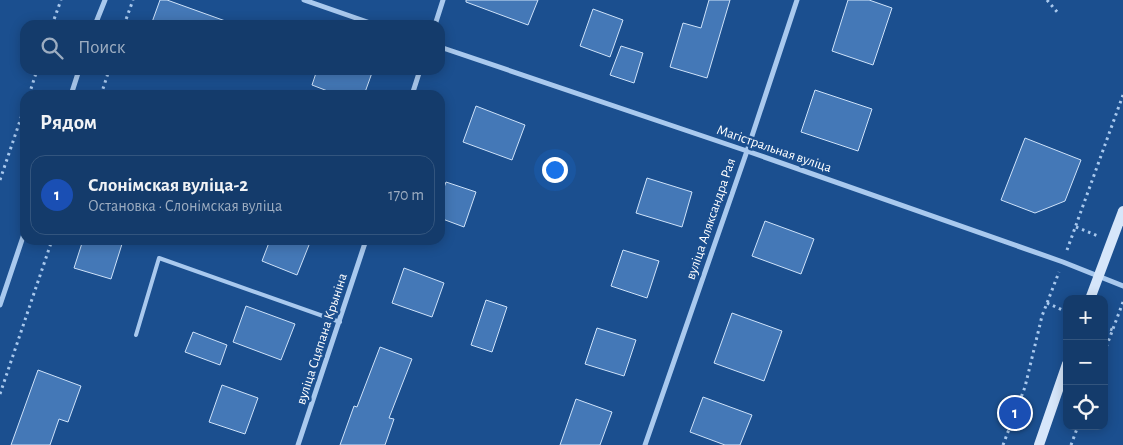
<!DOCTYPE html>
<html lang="ru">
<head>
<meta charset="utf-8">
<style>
	body { margin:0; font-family:"Alegreya Sans",sans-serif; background:#1d4271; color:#f1f3f6 }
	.controls { position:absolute; right:15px; bottom:15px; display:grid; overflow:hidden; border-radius:10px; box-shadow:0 2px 12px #0003 }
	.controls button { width:45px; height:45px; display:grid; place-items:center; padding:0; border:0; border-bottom:1px solid #33557e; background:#143b6b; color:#f1f3f6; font:25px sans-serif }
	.you { position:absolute; left:554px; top:169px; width:18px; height:18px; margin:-12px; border:4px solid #fff; border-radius:50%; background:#1a73e8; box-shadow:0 0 0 8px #1a73e833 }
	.badge { display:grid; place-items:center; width:32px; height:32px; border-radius:50%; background:#ffd166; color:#fff; font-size:16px; font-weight:700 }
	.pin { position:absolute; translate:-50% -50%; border:2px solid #fff; box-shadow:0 1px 5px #0006 }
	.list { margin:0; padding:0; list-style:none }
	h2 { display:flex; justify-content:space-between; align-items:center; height:65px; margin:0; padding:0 20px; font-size:21px }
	h2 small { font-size:16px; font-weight:400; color:#9dadc1 }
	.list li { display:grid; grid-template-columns:32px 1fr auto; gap:15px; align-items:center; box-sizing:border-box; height:80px; margin:0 10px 10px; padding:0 10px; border:1px solid #33557e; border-radius:15px }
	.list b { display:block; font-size:19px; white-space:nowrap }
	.list p { margin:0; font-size:16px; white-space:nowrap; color:#9dadc1 }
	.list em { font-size:16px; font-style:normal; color:#9dadc1 }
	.icon { flex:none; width:28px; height:28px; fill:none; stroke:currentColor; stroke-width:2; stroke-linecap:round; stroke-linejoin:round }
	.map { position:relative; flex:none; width:1123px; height:445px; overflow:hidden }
	.search { position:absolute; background:#143b6b; box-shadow:0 2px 12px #0003; left:20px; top:20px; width:425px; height:55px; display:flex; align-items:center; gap:12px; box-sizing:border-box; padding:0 18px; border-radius:15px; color:#9dadc1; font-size:19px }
	.panel { position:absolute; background:#143b6b; box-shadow:0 2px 12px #0003; left:20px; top:90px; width:425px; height:155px; border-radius:15px }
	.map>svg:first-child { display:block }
</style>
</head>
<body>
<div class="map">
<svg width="1123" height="445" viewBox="0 0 1123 445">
	<rect width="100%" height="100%" fill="#1b4f8f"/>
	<g fill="#4478b7" stroke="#cfe3fa">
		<path d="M160,0H167L231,23V25H151Z"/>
		<path d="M466,0H538L528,25L466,2Z"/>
		<path d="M709,0H730L707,78L670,67L683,23L701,28Z"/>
		<path d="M848,0H869L892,8L873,65L832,51Z"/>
		<path d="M593,9L623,20L610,57L580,46Z"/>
		<path d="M621,46L643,53L634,83L610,75Z"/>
		<path d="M317,70H373L364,95H338L312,85Z"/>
		<path d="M815,90L872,109L858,151L801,132Z"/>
		<path d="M476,106L525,125L512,160L463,142Z"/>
		<path d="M1025,138L1081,160L1065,201L1035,213L1001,200Z"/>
		<path d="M647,178L692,192L682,227L636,213Z"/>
		<path d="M446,182L476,192L464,227L440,218V199Z"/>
		<path d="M765,221L814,239L801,274L752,256Z"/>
		<path d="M83,240H110L122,244L111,279L74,268Z"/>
		<path d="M270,240H311L297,275L262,261Z"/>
		<path d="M623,250L659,261L647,298L611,286Z"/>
		<path d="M404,268L444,283L432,317L392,303Z"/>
		<path d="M486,300L507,307L492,352L471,345Z"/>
		<path d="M246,306L295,324L281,360L233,342Z"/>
		<path d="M732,313L782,331L764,381L714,363Z"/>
		<path d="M597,328L636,340L624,376L585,364Z"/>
		<path d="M193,332L227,345L220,365L185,352Z"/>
		<path d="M380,347L412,359L389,418L394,419L385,445H340L354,406L357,407Z"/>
		<path d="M38,370L81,386L68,422L59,419L50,445H11Z"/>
		<path d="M222,385L258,398L245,434L209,422Z"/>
		<path d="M703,397L752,415L740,445H725L690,432Z"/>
		<path d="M576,399L612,412L600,445H560Z"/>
	</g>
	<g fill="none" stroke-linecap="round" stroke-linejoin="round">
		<g stroke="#a9c9ee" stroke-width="3" stroke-dasharray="2.5 4" stroke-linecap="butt">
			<path d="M1047,0L1058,13"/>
			<path d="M52,25L61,0"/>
			<path d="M124,25L133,0"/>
			<path d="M29,95L37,70"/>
			<path d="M101,95L109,70"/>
			<path d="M0,180L25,106"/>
			<path d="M1076,227L1098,236"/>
			<path d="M1067,250L1123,95"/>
			<path d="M1047,303L1067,312"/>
			<path d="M1104,327L1113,330"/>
			<path d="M1104,353L1123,302"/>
			<path d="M0,394L52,240"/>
			<path d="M1015,413L1033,420"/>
			<path d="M1003,445L1025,387L1042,316L1059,272"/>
			<path d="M1071,445L1078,426"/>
		</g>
		<path stroke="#a9c9ee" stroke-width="4" d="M136,335L159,258L340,322"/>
		<g stroke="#a9c9ee" stroke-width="5">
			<path d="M304,0L376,25"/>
			<path d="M95,25L105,0"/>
			<path d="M435,25L443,0"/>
			<path d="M440,47L747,151L1063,262L1123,286"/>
			<path d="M71,95L79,70"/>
			<path d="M412,95L420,70"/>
			<path d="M0,305L25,231"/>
			<path d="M298,445L366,240"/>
			<path d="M645,445L747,151L797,0"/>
		</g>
		<g stroke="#d6e6fa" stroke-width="10">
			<path d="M1090,299L1123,211"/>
			<path d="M1039,445L1067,364"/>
		</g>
	</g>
	<g text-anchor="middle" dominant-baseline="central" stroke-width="5" stroke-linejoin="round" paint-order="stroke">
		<g font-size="14" fill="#fff" stroke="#1b4f8f">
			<text transform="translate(774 149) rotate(19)">Магістральная вуліца</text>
			<text transform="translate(711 219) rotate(-71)">вуліца Аляксандра Рая</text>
			<text transform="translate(322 339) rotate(-72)">вуліца Сцяпана Крыніна</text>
		</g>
	</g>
</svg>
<div class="controls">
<button>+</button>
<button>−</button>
<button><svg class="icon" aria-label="locate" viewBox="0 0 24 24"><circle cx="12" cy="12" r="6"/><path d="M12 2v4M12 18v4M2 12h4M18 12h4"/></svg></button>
</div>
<div class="you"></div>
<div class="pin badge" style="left:1015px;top:413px;background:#1a4fb4">1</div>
<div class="search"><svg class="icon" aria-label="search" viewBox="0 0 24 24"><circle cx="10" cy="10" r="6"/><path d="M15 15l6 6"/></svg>Поиск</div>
<section class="panel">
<h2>Рядом<small></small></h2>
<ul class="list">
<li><span class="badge" style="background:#1a4fb4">1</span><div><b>Слонімская вуліца-2</b><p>Остановка · Слонімская вуліца</p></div><em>170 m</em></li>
</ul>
</section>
</div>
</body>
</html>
